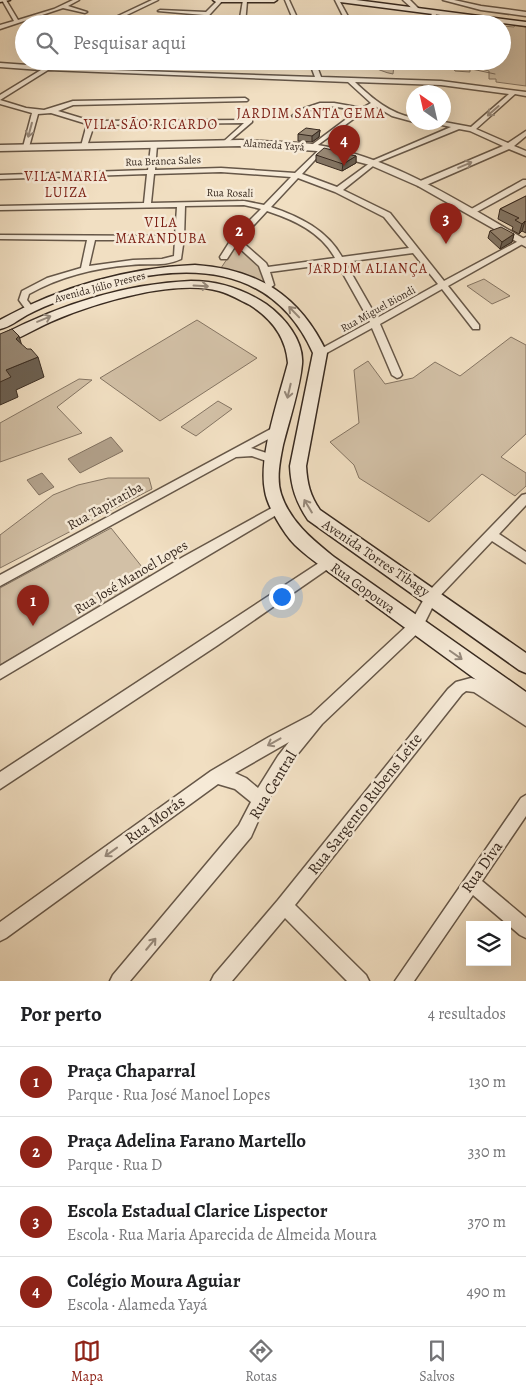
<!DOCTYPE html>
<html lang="pt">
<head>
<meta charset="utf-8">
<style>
	body { margin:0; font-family:Alegreya,serif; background:#f2f2f2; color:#202124 }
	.controls { position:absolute; right:15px; bottom:15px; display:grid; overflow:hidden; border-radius:0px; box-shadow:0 5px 20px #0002 }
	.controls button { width:45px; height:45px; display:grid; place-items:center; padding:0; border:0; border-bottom:1px solid #e0e0e0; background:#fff; color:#202124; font:25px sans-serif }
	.compass { position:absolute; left:406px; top:85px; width:45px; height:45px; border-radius:50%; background:#fff; box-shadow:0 5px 20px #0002; rotate:326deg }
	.you { position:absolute; left:281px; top:596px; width:18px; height:18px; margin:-12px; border:4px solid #fff; border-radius:50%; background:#1a73e8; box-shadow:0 0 0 8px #1a73e833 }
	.badge { display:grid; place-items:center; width:32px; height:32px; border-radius:50%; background:#8f2418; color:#fff; font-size:16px; font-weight:700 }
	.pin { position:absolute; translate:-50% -41px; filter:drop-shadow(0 1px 2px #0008) }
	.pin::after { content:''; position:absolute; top:26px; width:18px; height:15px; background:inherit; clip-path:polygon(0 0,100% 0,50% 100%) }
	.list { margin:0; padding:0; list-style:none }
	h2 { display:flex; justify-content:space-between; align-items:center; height:65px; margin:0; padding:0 20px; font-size:21px }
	h2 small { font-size:16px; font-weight:400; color:#757577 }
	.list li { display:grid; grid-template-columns:32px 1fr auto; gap:15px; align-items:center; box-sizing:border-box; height:70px; padding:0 20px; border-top:1px solid #e0e0e0 }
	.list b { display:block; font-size:19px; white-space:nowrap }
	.list p { margin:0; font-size:16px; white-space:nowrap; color:#757577 }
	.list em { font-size:16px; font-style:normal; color:#757577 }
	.icon { flex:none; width:28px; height:28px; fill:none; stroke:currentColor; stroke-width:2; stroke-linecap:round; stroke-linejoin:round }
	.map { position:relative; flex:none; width:526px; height:981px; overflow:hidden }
	.search { position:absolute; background:#fff; box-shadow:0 5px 20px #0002; left:15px; right:15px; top:15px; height:55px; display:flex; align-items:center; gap:12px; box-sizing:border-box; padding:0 18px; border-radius:28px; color:#757577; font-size:19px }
	.sheet { height:345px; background:#fff }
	nav { display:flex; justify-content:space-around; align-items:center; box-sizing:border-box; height:70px; border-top:1px solid #e0e0e0; background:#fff; font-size:14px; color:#757577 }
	nav a { display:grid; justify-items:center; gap:2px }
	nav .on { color:#8f2418 }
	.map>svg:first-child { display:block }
</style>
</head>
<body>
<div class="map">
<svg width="526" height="981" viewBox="0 0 526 981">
	<rect width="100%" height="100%" fill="#f1dfc2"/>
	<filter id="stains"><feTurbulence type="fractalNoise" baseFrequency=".004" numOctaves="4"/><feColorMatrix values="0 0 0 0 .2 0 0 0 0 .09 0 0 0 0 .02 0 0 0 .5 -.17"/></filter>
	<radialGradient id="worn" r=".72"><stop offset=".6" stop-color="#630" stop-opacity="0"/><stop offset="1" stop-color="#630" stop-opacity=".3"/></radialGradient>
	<g fill="#d2c0a6" stroke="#857563">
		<path d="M502,25L503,26L514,27L515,25L526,27V86L496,82V79H489V71L470,66V72L455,71L453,68L413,65V67L401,68V65H394L393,74C385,73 377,68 370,67C362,65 356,71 347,69L346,65H341V69H333L334,61L376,63L377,61H382V64H398L403,61H502Z"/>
		<path d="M237,244L262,269L265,286L243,274L221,268Z"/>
		<path d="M484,279L510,296L492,304L467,286Z"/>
		<path d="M197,320L257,358L160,421L100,378Z"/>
		<path d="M511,337L526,345V434L501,457L526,473V486L515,496L482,474L429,522L359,478L354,465L330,442L359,423L354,370L368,361L385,384L413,378L435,362L460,376Z"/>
		<path d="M79,379L92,380L57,407L82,433L0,462V423Z"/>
		<path d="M218,401L232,409L196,436L181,427Z"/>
		<path d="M108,478H149L152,489L0,568V535L53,495L78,485Z"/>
		<path d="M111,528L150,577L0,665V588Z"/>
	</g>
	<g fill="#b2a18b" stroke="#817160">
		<path d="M111,437L123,451L80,473L68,459Z"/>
		<path d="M42,473L54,487L39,495L27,480Z"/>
	</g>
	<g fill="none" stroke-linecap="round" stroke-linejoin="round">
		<path stroke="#817160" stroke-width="1" d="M255,61L434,65L462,67L495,74"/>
		<g stroke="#665748" stroke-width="3">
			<g id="minor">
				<path d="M2,0H6L18,20L54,9L73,0H79L68,6L87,12L85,13L63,8L0,29V25L14,21Z"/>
				<path d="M152,0H158L108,24H101Z"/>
				<path d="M218,0H223L201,24H196L204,15L158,11L160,10L206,12Z"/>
				<path d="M243,0L247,1L245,24H239Z"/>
				<path d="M285,0H289L300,24H295Z"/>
				<path d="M335,0H339L351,22L371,24H347Z"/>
				<path d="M434,12L436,13L435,24H429L432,13Z"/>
				<path d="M309,61H315L321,77L441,81L526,92V96L515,94L476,129L508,143L526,131V136L514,146L526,151V156L509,149L424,186H418V182L503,146L470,131L459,129L378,162L343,190L390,213L444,281L526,237V242L448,286L479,325V329H473L442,289L380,324L402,375L400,377L397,378L392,375L372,328L323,355H317V351L370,322L337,263L270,272L274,285L270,288L266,285L259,266L236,245L227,259H221L220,257L232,238L261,209L244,205L185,206L184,238L181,259C165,267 148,263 131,265C95,268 61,276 29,294L27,300L34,309L30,312L27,311L19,300L22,291L47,278L81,268L87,240L0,239V235L175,236L177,207L0,210V206L144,203L147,174L0,179V175L148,170L151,145L154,143L157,145L155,170L221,168L295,173L322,147L324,148V150L302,174L337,187L374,160L451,127L428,122H444L471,127L509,94L441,85L355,82C373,99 389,113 414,118V122L392,116L375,106L352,120L311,150L308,148L309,147L357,111C332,105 320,103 297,117L292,116L302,109L320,103H334L362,108L371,103L348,82L48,70L0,100V95L41,70L0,67V63L83,69L315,77ZM221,172L291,177L264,205L244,201L151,203L154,174ZM298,178L335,192L384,217L409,248L342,257C327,230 300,217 271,207ZM267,211C294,220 321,232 335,258L268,267L266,263L240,240ZM95,240H175L174,256L162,259L133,260L89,266ZM413,253L438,284L377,318L345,262Z"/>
				<path d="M245,98L248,100L247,101L73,105L58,111L91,121L252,120V122L225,145L223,144V142L244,123L94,125L87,146L84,148L81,146L87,124L51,113L38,114L29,147L26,149L23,147L32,113L0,104V100L26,108L44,110L73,101Z"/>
				<path d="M523,180H526V185L473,214L466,212Z"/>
				<path d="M280,424L284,425L285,428L284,431L251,448L276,456L277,459L276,462L272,463L252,456L236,457L0,586V575Z"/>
				<path d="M526,494V505L499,534L526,552V563L492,541L436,600L421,630L322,724L288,766L265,805L251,837L130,981H110L113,975L239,825L251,802L235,789L218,784L6,938L0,941V922L211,771L269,737L311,715L411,622L428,592L522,495ZM289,742L278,756L258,788L246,778L235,773Z"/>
				<path d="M279,504L283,505L285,508L283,511L0,679V666L183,557Z"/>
				<path d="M328,557L332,558L334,562L332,566L218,645L0,789V772Z"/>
				<path d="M471,678L482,681L526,711V726L474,692L466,691L462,694L295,905L366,975L369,981H347L285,918L232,981H211L214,975L278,900L448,689L456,682Z"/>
				<path d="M526,795V816L482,881L526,918V938L520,935L473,895L414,981H395L521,798Z"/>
			</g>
		</g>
		<g stroke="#665748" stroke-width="3">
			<g id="tertiary">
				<path d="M403,0H410L420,10L415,11Z"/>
				<path d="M443,0H454L481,6L526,12V16L481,10Z"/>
				<path d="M241,140C266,142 293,141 318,145C394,158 460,202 526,240V247L418,186L370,165L317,151L241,146L0,151V145Z"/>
			</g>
		</g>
		<g stroke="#382a20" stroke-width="3">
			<g id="secondary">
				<path d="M0,0H10L0,2Z"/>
				<path d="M213,0H277L274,2H216Z"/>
				<path d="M337,0H356L526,22V26L340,2Z"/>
				<path d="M195,265C258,269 300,296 327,353L306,466C307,483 310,496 320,510L526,653V673L519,670L308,520C296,502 291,487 290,466L313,353C265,246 153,265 62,300C50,304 38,309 27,315C18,320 10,327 0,329V320C60,287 127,268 195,265Z"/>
				<path d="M191,281C219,281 243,289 266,304C284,317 304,340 302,364C300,388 289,421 283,445C280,460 276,479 281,494C290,522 313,540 334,557L526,692V714L519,711L322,567C313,560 303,553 295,545C284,534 267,506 265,491C258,457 279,398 288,363C286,337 272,319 250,305C240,300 230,294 219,291C175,279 97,302 55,320C37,327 19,340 0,345V336C59,305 124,284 191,281Z"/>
			</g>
		</g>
		<use href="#minor" fill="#f6ead7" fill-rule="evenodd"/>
		<use href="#tertiary" fill="#f6ead7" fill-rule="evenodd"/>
		<use href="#secondary" fill="#f6ead7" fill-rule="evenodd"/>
	</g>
	<g fill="#837564" stroke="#382a20">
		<path d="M320,130L319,137L312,142L298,141V134Z"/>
		<path d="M316,155L356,156V163L342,171L316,162Z"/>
		<path d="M526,196V233L522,231L519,234L512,230L513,227L498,219L500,209Z"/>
		<path d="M490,231L514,234L512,242L500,249L488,238Z"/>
	</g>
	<g fill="#6a5f51" stroke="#382a20">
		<path d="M320,130L319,137L312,142V136Z"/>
		<path d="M356,156V163L342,171L343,164Z"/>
		<path d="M525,221L522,231L519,234L522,224Z"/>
		<path d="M514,234L512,242L500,249L502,242Z"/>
		<path d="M19,336L25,356L16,339Z"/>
		<path d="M38,357L44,377L16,390L18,397L0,405V382L6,370Z"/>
	</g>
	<g fill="#988874" stroke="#382a20">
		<path d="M306,128L320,130L312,136L298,134Z"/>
		<path d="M324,148L356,156L343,164L316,155Z"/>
		<path d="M526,196V222L525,221L522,224L515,220L519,218L500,209Z"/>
		<path d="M501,227L514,234L502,242L490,231Z"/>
		<path d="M12,329L19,336L16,339L27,349H31L38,357L6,370L11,377L0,382V334Z"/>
	</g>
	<defs><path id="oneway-shaft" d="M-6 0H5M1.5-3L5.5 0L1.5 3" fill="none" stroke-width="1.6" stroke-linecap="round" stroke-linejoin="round" transform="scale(1.25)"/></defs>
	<g stroke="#978a7c">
		<use href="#oneway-shaft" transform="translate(493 111) rotate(139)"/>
		<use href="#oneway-shaft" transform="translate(30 130) rotate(105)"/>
		<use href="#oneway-shaft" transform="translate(465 165) rotate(-23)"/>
		<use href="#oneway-shaft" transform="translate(201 286) rotate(3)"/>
		<use href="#oneway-shaft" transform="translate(294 312) rotate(-134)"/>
		<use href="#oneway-shaft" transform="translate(44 319) rotate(-23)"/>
		<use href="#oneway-shaft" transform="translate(289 391) rotate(103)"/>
		<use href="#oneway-shaft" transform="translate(308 506) rotate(-121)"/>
		<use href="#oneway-shaft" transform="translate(456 655) rotate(35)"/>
		<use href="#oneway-shaft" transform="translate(274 742) rotate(151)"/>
		<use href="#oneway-shaft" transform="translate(111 852) rotate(144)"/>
		<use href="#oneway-shaft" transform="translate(151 944) rotate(-50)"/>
	</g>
	<g text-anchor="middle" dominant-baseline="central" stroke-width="5" stroke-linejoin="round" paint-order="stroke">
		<g font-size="11" fill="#382a20" stroke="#f6ead7">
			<text transform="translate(274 145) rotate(4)">Alameda Yayá</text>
			<text transform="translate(163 161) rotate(-2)">Rua Branca Sales</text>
			<text transform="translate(230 193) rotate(1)">Rua Rosali</text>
			<text transform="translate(100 287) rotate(-15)">Avenida Júlio Prestes</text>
			<text transform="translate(378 309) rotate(-29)">Rua Miguel Biondi</text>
		</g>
		<g font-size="14" letter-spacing="1" fill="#7a1f14" stroke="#f6ead7">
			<text x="311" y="113">JARDIM SANTA GEMA</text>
			<text x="151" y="124">VILA SÃO RICARDO</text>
			<text x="66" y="176">VILA MARIA<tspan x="66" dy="16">LUIZA</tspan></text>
			<text x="161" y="222">VILA<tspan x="161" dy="16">MARANDUBA</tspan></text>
			<text x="368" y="268">JARDIM ALIANÇA</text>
		</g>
		<g font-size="14" fill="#382a20" stroke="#f6ead7">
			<text transform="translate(105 506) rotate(-29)">Rua Tapiratiba</text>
			<text transform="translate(376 558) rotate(34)">Avenida Torres Tibagy</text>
			<text transform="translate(131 577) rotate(-31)">Rua José Manoel Lopes</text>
			<text transform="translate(363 588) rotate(36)">Rua Gopouva</text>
		</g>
		<g font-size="16" fill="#382a20" stroke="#f6ead7">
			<text transform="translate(273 785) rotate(-59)">Rua Central</text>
			<text transform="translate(365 804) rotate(-52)">Rua Sargento Rubens Leite</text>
			<text transform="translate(155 820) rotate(-36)">Rua Morás</text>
			<text transform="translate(482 867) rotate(-55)">Rua Diva</text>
		</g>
	</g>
	<rect width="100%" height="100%" filter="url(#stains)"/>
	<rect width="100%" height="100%" fill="url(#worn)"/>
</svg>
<div class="controls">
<button><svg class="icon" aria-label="layers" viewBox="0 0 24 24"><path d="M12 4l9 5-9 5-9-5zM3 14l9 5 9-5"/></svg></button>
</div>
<svg class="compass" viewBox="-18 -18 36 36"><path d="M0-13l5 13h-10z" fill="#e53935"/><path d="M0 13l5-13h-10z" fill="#757577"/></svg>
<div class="you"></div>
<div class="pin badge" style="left:33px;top:626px">1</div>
<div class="pin badge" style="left:239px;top:256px">2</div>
<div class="pin badge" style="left:446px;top:244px">3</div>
<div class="pin badge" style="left:344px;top:166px">4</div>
<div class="search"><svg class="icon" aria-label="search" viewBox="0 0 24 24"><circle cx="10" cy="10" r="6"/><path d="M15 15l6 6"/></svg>Pesquisar aqui</div>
</div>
<section class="sheet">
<h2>Por perto<small>4 resultados</small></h2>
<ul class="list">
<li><span class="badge">1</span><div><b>Praça Chaparral</b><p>Parque · Rua José Manoel Lopes</p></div><em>130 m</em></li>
<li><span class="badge">2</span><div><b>Praça Adelina Farano Martello</b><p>Parque · Rua D</p></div><em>330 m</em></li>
<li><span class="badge">3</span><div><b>Escola Estadual Clarice Lispector</b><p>Escola · Rua Maria Aparecida de Almeida Moura</p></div><em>370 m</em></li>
<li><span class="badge">4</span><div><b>Colégio Moura Aguiar</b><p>Escola · Alameda Yayá</p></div><em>490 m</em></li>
</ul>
</section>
<nav>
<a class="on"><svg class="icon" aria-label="map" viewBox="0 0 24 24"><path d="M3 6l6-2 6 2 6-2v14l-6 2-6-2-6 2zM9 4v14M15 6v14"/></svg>Mapa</a>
<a><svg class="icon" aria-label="directions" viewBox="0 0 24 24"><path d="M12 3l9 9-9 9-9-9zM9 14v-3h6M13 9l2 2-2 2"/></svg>Rotas</a>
<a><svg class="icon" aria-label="saved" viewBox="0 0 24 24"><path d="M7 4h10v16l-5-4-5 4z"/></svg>Salvos</a>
</nav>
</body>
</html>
